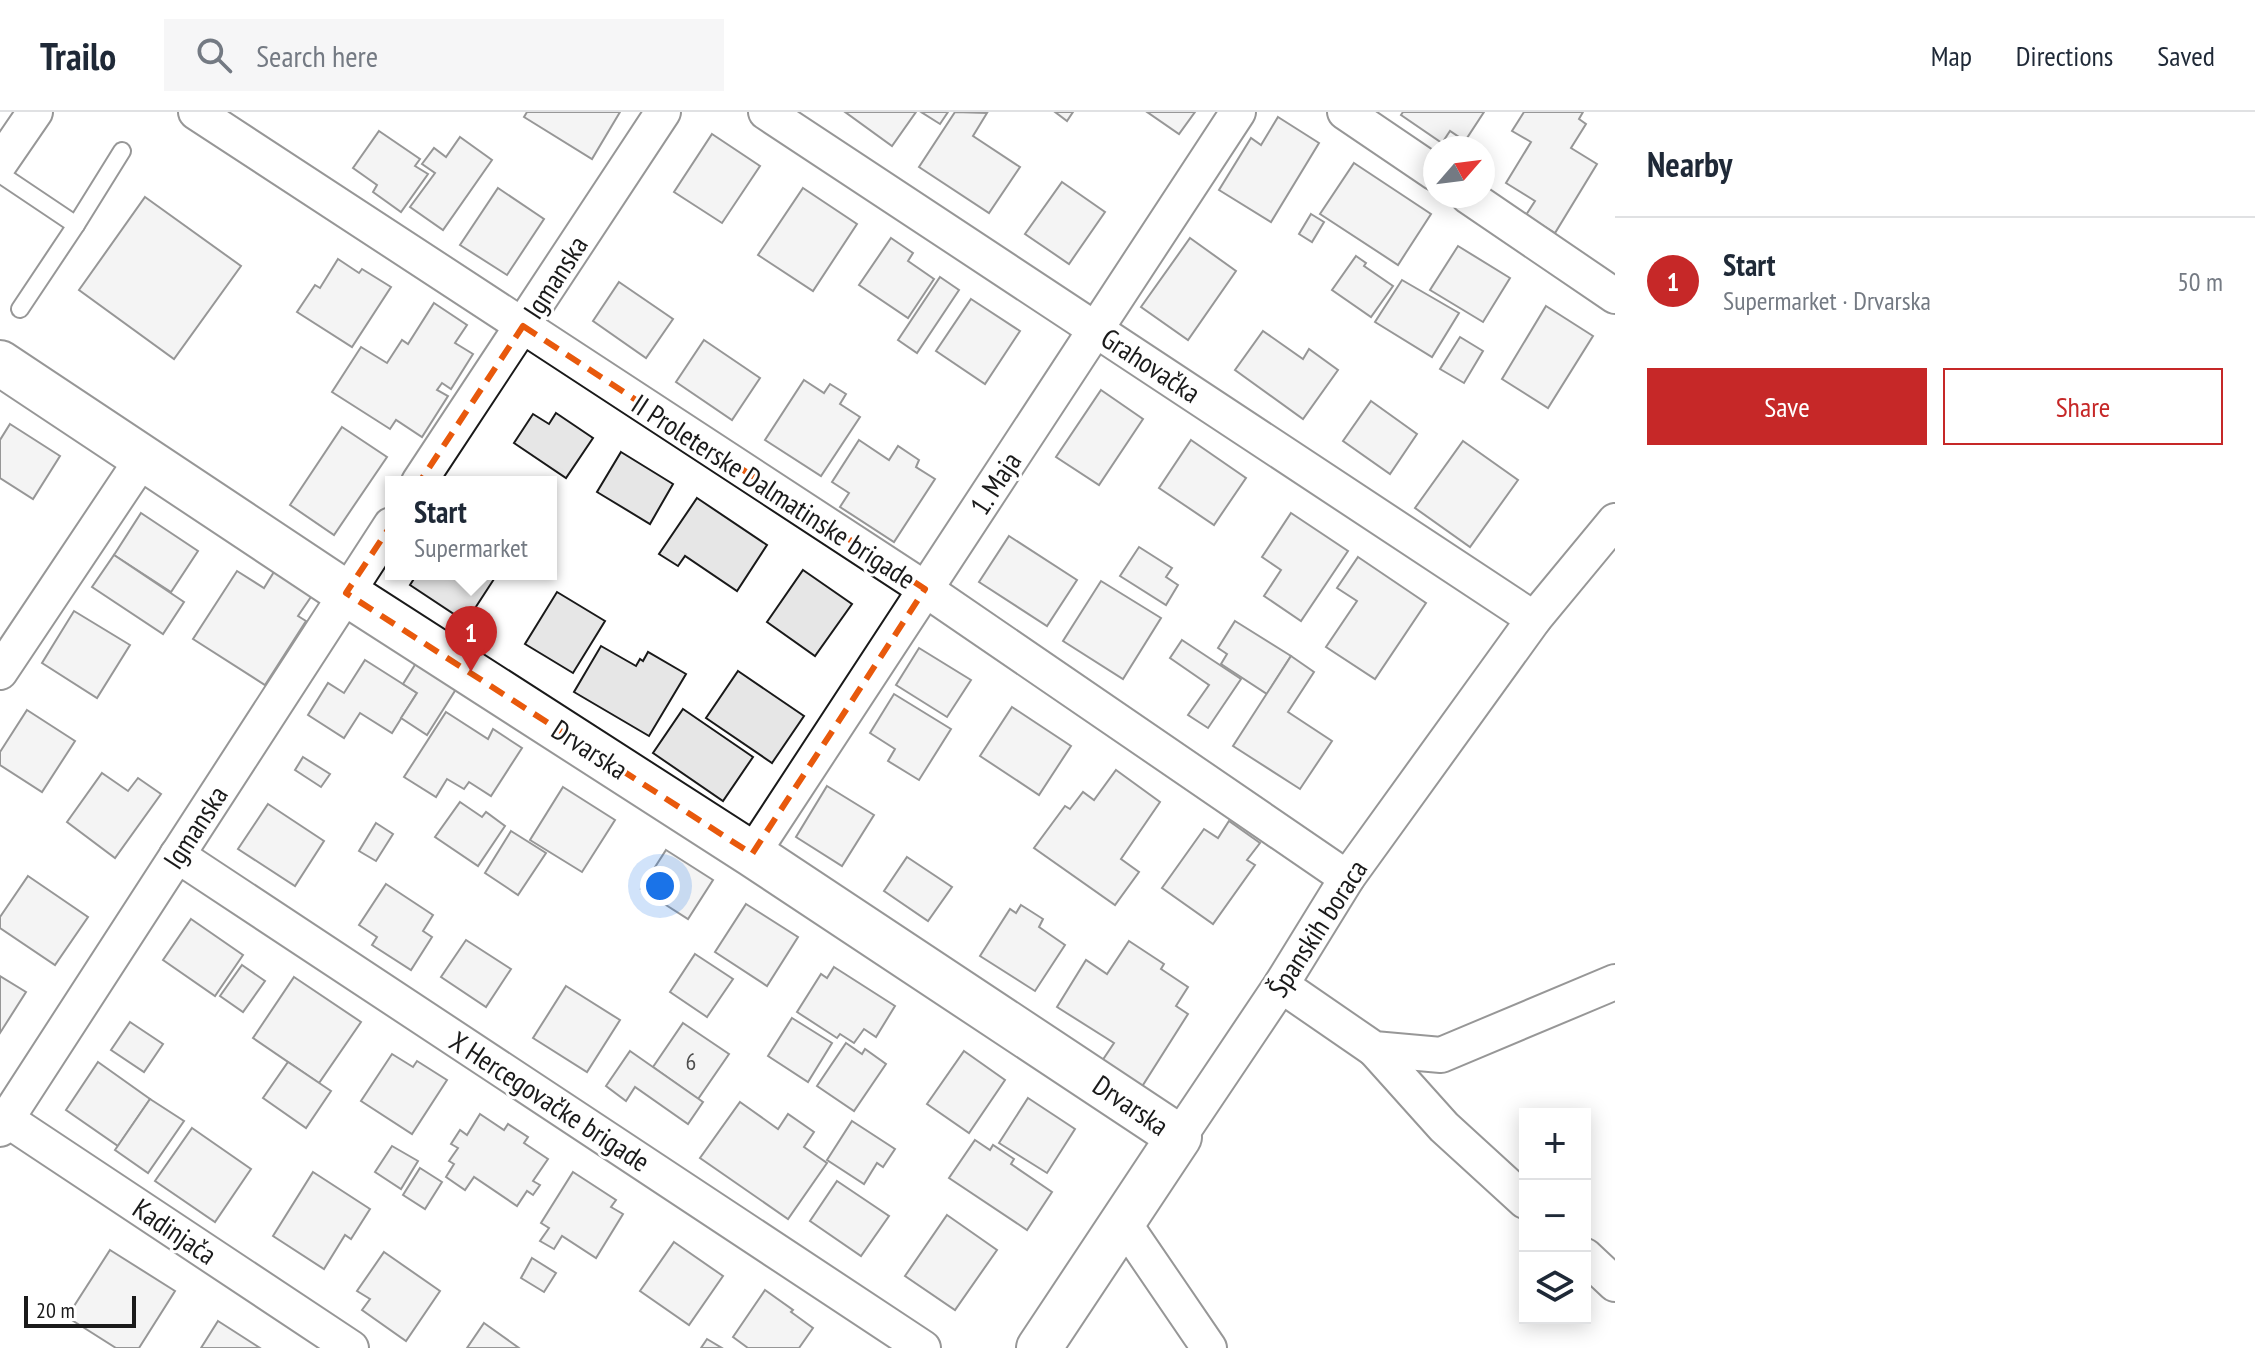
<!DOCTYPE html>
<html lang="en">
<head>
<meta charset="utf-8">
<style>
	body { margin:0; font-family:"PT Sans Narrow",sans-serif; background:#f6f6f7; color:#1f2937 }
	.controls { position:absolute; right:24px; bottom:24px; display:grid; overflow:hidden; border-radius:0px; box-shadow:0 4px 20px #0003 }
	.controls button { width:72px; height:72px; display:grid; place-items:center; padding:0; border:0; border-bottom:2px solid #e0e1e3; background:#fff; color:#1f2937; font:40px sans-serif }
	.compass { position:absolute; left:1423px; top:24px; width:72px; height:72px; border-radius:50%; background:#fff; box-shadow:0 4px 20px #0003; rotate:62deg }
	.scale { position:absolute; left:24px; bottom:20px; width:112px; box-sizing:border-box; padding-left:8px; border:4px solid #1a1a1a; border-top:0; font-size:22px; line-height:28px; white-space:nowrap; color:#1a1a1a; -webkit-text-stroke:6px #fff; paint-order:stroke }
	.you { position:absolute; left:660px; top:774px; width:28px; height:28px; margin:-20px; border:6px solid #fff; border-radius:50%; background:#1a73e8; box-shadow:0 0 0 12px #1a73e833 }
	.badge { display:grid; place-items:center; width:52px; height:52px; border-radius:50%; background:#c62828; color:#fff; font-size:26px; font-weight:700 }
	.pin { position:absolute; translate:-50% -66px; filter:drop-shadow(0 2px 4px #0008) }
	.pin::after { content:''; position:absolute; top:42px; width:28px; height:24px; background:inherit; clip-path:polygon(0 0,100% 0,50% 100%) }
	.popup { position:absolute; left:385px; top:364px; width:172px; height:104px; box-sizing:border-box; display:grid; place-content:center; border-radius:0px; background:#fff; filter:drop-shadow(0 2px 6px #0005); font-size:26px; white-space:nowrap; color:#747a83 }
	.popup b { font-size:30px; color:#1f2937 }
	.popup::after { content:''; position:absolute; left:50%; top:100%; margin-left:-16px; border:16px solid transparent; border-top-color:#fff }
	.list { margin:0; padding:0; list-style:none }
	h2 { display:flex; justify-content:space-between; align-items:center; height:104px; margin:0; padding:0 32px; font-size:34px }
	h2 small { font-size:26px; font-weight:400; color:#747a83 }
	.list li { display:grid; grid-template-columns:52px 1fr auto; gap:24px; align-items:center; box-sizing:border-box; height:128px; padding:0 32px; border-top:2px solid #e0e1e3 }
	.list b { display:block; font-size:30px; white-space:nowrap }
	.list p { margin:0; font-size:26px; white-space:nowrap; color:#747a83 }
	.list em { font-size:26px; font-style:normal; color:#747a83 }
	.actions { display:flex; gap:16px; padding:24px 32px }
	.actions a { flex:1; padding:18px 0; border:2px solid #c62828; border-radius:0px; text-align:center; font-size:28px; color:#c62828 }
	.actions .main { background:#c62828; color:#fff }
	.icon { flex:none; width:44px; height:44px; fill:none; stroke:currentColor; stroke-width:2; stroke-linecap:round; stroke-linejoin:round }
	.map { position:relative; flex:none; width:1615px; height:1236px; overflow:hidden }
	header { display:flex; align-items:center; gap:48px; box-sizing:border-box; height:112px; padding:0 40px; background:#fff; border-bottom:2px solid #e0e1e3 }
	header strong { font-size:38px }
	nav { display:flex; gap:44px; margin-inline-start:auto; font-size:28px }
	.search { width:560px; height:72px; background:#f6f6f7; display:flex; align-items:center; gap:20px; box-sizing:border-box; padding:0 28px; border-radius:0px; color:#747a83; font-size:30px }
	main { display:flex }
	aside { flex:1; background:#fff }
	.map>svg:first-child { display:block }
</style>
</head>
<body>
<header>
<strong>Trailo</strong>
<div class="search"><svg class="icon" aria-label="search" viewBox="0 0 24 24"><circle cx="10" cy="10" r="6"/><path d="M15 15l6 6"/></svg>Search here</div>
<nav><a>Map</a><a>Directions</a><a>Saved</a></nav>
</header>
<main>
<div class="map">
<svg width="1615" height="1236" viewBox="0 0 1615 1236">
	<rect width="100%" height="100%" fill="#fff"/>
	<g fill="#e6e6e6" stroke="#1a1a1a" stroke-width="2">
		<path d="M527,0H620L592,47L524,5Z"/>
		<path d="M845,0H916L892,34Z"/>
		<path d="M921,0H948L940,12Z"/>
		<path d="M955,0L987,1L973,24L1020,55L989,101L919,55Z"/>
		<path d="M1055,0H1073L1067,9Z"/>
		<path d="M1147,0H1195L1179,22Z"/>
		<path d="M1403,0H1484L1465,29L1450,19L1442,31L1401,3Z"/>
		<path d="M1524,0H1583L1579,7L1586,12L1571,36L1597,52L1555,121L1526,103L1535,89L1506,71L1531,30L1512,19Z"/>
		<path d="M1278,5L1319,31L1271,110L1219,78L1251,26L1261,33Z"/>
		<path d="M379,19L420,47L415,54L428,62L401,100L373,80L377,73L353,56Z"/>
		<path d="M712,22L760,54L722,111L674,80Z"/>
		<path d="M460,25L492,48L443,118L410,95L435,61L422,52L434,36L446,45Z"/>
		<path d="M1354,51L1431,102L1398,153L1320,102Z"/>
		<path d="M1062,70L1105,100L1069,152L1025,122Z"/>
		<path d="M498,76L544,107L507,163L460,133Z"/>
		<path d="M803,76L857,112L813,179L758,143Z"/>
		<path d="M145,85L241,154L174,247L79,178Z"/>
		<path d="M1311,102L1324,110L1312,130L1299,122Z"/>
		<path d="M891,126L913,141L908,149L934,167L908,206L859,173Z"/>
		<path d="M1190,126L1236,159L1188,228L1141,195Z"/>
		<path d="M1458,134L1510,166L1483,210L1430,178Z"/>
		<path d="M1356,144L1366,151L1364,154L1393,174L1371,205L1332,178Z"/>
		<path d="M338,147L359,161L362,157L391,175L352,235L297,200L315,173L320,176Z"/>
		<path d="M940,165L959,178L917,241L898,228Z"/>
		<path d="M1402,168L1459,201L1432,245L1375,210Z"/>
		<path d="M619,170L673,207L646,246L593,209Z"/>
		<path d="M971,187L1020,219L985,272L936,239Z"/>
		<path d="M434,191L467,213L455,231L473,242L451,277L442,271L437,278L448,284L422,325L396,308L390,317L332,280L361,235L387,251L402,228L408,232Z"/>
		<path d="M1546,194L1593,224L1548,296L1502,267Z"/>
		<path d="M1263,219L1303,247L1309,237L1338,258L1303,307L1235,258Z"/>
		<path d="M1460,225L1483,239L1464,271L1440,257Z"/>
		<path d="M704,228L760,266L732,308L676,270Z"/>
		<path d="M804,268L824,281L830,272L846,282L840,292L860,305L821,364L765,328Z"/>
		<path d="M1101,278L1143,307L1099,373L1056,345Z"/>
		<path d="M1371,289L1417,322L1390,362L1343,329Z"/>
		<path d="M556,301L593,326L566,366L514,331L533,302L549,312Z"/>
		<path d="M10,312L60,344L33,387L0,366V328Z"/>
		<path d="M342,315L387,345L334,423L290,393Z"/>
		<path d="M859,328L889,348L898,334L919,348L916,355L935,367L894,430L840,395L849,381L832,370Z"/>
		<path d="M1191,328L1246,366L1214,413L1159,376Z"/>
		<path d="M1463,329L1518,368L1470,435L1415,396Z"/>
		<path d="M621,340L673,372L650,412L597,380Z"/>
		<path d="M697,386L767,433L737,479L685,444L678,454L659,442Z"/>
		<path d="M141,401L198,439L171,480L114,443Z"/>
		<path d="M1291,401L1348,439L1301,509L1264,484L1281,458L1262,445Z"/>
		<path d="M1009,424L1077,468L1047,514L979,470Z"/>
		<path d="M1139,435L1172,456L1166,465L1178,473L1166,493L1120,464Z"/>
		<path d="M114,443L184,490L163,522L92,475Z"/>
		<path d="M1358,445L1426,491L1375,567L1326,535L1357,489L1337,476Z"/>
		<path d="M277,455L315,479L298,504L306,509L265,573L193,527L237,459L264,476Z"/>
		<path d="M803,458L852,492L815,544L767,510Z"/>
		<path d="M417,462H494L496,464L466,510L410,473Z"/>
		<path d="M1101,469L1161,506L1123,567L1063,529Z"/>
		<path d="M557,480L605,509L573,561L525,532Z"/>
		<path d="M74,499L130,533L97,586L42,551Z"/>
		<path d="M1235,509L1291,544L1267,582L1221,552L1227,542L1218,536Z"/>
		<path d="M1182,528L1241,567L1208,616L1188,603L1209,573L1170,546Z"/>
		<path d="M601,534L636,554L640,547L643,549L648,540L686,562L649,624L574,580Z"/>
		<path d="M919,536L971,568L947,605L896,573Z"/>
		<path d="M1291,544L1314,560L1288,600L1332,629L1300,677L1233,634Z"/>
		<path d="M365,548L417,581L392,621L360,601L344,626L308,603L328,571L344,581Z"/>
		<path d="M418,548L458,574L427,623L401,606L417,581L403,572Z"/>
		<path d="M738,559L804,604L772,651L706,606Z"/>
		<path d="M894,582L951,617L919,668L888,649L895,637L870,621Z"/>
		<path d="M1012,595L1071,634L1039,683L980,644Z"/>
		<path d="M683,597L753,645L723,689L653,641Z"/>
		<path d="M27,598L75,629L42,680L0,653V640Z"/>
		<path d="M446,600L488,627L493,617L522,636L491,684L469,670L464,677L447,667L436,685L404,665Z"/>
		<path d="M303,645L330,662L321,675L295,658Z"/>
		<path d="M1116,658L1160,690L1121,747L1139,760L1115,793L1034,736L1065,694L1070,697L1083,680L1094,688Z"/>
		<path d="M102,661L128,679L138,666L161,682L115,746L67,710Z"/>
		<path d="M827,674L874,703L842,754L796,725Z"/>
		<path d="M563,675L615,708L582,760L530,728Z"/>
		<path d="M460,690L482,705L486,700L505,714L478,754L435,725Z"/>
		<path d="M268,692L324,729L295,774L238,737Z"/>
		<path d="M1229,709L1260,731L1247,748L1255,753L1213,812L1162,776L1204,717L1218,726Z"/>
		<path d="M376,711L393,722L376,749L359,739Z"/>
		<path d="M511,719L546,741L518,783L485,761Z"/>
		<path d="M666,738L713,768L688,807L641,777Z"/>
		<path d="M907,745L952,775L928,809L884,779Z"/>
		<path d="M28,764L88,805L55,853L0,816V805Z"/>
		<path d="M386,772L433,803L423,819L432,825L411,858L372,833L377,825L359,813Z"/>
		<path d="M746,792L798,825L767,874L715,840Z"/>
		<path d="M1021,793L1043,807L1039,815L1065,833L1035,879L980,844L1010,797L1016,801Z"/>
		<path d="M191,807L243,843L215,884L163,848Z"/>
		<path d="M466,828L511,857L486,895L441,865Z"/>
		<path d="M1129,829L1164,852L1161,857L1188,875L1176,894L1188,902L1136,984L1096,958L1114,931L1057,895L1086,848L1107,862Z"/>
		<path d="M695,842L733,867L707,905L670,880Z"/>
		<path d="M242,853L265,869L243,900L220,884Z"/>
		<path d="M834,855L895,894L876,925L864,917L854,931L840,922L837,926L797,900L821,862L827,866Z"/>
		<path d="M0,864L26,880L0,921Z"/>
		<path d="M294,865L361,910L319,971L253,926Z"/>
		<path d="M566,874L620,908L587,960L533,926Z"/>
		<path d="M792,906L832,931L808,970L768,944Z"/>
		<path d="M130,910L163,932L144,960L111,938Z"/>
		<path d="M683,911L729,942L698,987L653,955Z"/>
		<path d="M846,931L862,942L865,937L886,952L854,999L817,974Z"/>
		<path d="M630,939L703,990L688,1012L635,975L626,989L606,974Z"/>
		<path d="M964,939L1005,968L969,1021L927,992Z"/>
		<path d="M392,942L413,955L417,949L447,968L412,1022L361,989Z"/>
		<path d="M98,950L150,987L118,1034L66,998Z"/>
		<path d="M288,950L331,979L306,1016L263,986Z"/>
		<path d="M1028,986L1075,1017L1047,1061L999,1031Z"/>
		<path d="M150,987L184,1009L148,1061L115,1038Z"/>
		<path d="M740,990L778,1017L788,1002L814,1020L804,1035L827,1051L788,1107L700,1046Z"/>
		<path d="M480,1002L504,1018L508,1012L528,1025L524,1031L548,1047L533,1069L540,1073L533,1083L527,1079L517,1094L474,1065L465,1078L446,1065L454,1052L449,1049L458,1036L451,1032L460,1018L467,1023Z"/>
		<path d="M852,1009L895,1037L883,1055L877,1051L864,1072L827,1048Z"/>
		<path d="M192,1016L251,1057L215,1110L155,1069Z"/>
		<path d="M975,1028L990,1038L993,1033L1014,1047L1011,1052L1052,1080L1027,1118L949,1066Z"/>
		<path d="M392,1034L418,1049L401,1077L375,1060Z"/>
		<path d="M420,1056L442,1070L425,1097L403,1083Z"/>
		<path d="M313,1060L370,1097L351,1127L345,1123L324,1157L273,1124Z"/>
		<path d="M573,1060L616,1088L611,1095L623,1102L596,1146L562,1124L554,1137L540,1129L549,1116L541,1111Z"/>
		<path d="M837,1069L889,1104L861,1144L810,1109Z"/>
		<path d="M947,1103L997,1138L955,1198L905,1164Z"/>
		<path d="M674,1130L723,1164L689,1213L640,1179Z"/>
		<path d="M110,1138L175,1179L139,1236H116L67,1205Z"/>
		<path d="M384,1140L440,1179L406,1229L362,1198L370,1187L357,1179Z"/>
		<path d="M532,1146L556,1161L544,1180L521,1166Z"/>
		<path d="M765,1178L793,1198L791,1200L813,1216L799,1236H748L733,1225Z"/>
		<path d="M218,1209L260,1236H201Z"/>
		<path d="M484,1211L519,1236H467Z"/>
		<path d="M707,1227L722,1236H701Z"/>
	</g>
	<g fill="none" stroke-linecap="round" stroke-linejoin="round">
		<g stroke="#1a1a1a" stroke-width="20">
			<g id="lane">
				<path d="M0,62L76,113"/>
				<path d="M20,197L76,113L122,39"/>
			</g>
		</g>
		<g stroke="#1a1a1a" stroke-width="38">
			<g id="street">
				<path d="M196,0L925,477L1347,766"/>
				<path d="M766,0L1534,507"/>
				<path d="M1345,0L1435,61"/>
				<path d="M0,51L35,0"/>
				<path d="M1468,84L1615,184"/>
				<path d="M419,370L663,0"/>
				<path d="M0,560L143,346"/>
				<path d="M752,742L1238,0"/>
				<path d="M177,743L923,1236"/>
				<path d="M1281,873L1374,937L1441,943L1615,870"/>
				<path d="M1374,937L1444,1015L1525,1089"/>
				<path d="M0,1003L351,1236"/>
				<path d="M0,1017L391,413"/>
				<path d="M1179,1025L1281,873L1347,766L1534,507L1615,409"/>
				<path d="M1123,1110L1209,1236"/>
				<path d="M1585,1144L1615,1172"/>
			</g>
		</g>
		<g stroke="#1a1a1a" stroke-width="48">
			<path id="secondary" d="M0,251L346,481L752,742L1179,1025L1039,1236"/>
		</g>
		<use href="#lane" stroke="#fff" stroke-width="16"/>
		<use href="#street" stroke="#fff" stroke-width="34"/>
		<use href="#secondary" stroke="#fff" stroke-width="44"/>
	</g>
	<path d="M0 0H1615V1236H0ZM523,214L925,477L752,742L346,481Z" fill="#fff" fill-opacity=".55" fill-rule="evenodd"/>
	<path fill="none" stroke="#e8590c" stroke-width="6" stroke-dasharray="16 10" stroke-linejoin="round" d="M523,214L925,477L752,742L346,481Z"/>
	<g text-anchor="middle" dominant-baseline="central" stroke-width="6" stroke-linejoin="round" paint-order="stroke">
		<g font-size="24" fill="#4d4d4d">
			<text x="691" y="949">6</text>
		</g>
		<g font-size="28" fill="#1a1a1a" stroke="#fff">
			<text transform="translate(555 165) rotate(-57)">Igmanska</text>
			<text transform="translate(1151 253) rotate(33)">Grahovačka</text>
			<text transform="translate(995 371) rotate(-57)">1. Maja</text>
			<text transform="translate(774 379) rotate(33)">II Proleterske Dalmatinske brigade</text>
			<text transform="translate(590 637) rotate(33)">Drvarska</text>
			<text transform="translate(195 715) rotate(-57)">Igmanska</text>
			<text transform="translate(1317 816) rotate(-57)">Španskih boraca</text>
			<text transform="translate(550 989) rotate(33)">X Hercegovačke brigade</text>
			<text transform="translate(1131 993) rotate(34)">Drvarska</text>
			<text transform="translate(175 1119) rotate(34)">Kadinjača</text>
		</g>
	</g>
</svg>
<div class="controls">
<button>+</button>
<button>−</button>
<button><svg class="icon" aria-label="layers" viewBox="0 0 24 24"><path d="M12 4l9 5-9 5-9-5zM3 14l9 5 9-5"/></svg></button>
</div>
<svg class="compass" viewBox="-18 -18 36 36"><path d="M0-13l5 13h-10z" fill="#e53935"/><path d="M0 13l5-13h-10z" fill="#747a83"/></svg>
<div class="scale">20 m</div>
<div class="you"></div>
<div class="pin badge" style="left:471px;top:560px">1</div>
<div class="popup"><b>Start</b>Supermarket</div>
</div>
<aside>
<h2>Nearby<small></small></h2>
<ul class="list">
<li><span class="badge">1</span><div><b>Start</b><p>Supermarket · Drvarska</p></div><em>50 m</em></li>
</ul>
<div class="actions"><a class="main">Save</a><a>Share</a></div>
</aside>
</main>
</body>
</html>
